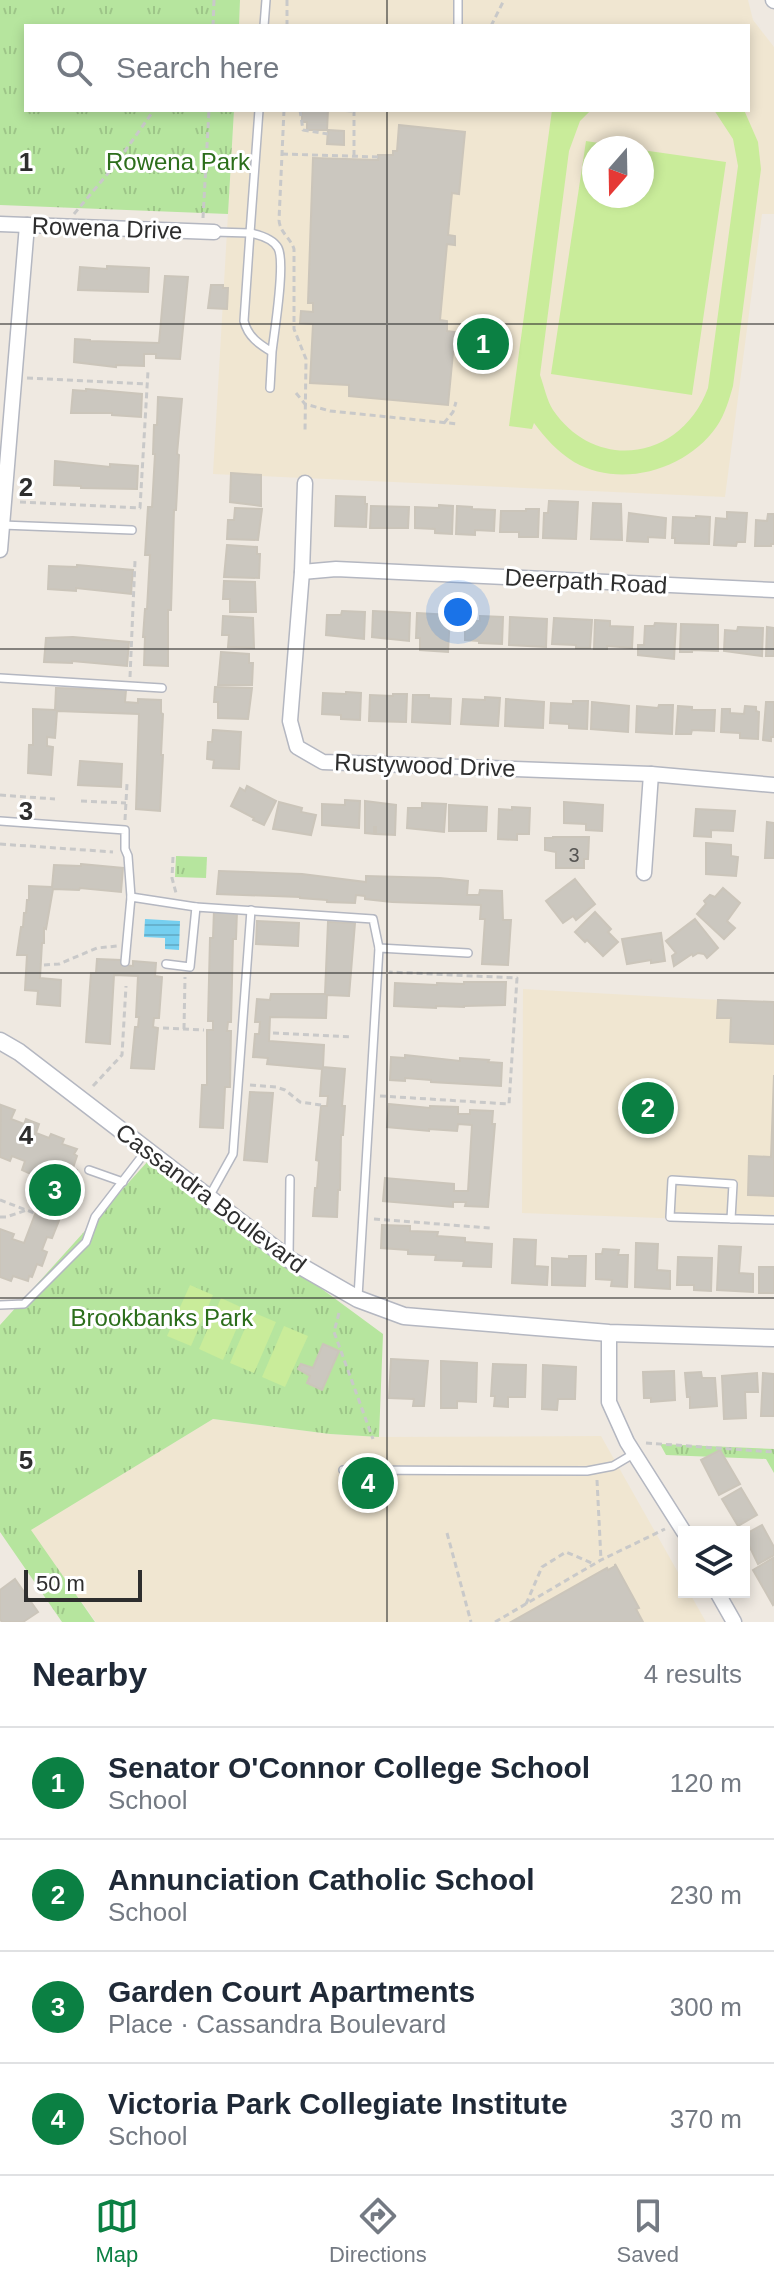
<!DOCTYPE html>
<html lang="en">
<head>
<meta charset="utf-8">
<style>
	body { margin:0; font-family:Arial,sans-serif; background:#f2f2f3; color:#1f2937 }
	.controls { position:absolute; right:24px; bottom:24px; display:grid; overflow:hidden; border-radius:0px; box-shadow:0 4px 12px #0003 }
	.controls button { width:72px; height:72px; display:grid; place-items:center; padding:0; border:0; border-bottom:2px solid #e0e1e3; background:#fff; color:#1f2937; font:40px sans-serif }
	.compass { position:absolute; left:582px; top:136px; width:72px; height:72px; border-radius:50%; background:#fff; box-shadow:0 4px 12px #0003; rotate:200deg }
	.scale { position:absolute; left:24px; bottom:20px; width:118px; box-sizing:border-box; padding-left:8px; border:4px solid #2e2e2e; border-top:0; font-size:22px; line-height:28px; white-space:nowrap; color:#2e2e2e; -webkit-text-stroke:6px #fff; paint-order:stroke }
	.you { position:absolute; left:458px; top:612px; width:28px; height:28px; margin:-20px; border:6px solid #fff; border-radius:50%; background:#1a73e8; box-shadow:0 0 0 12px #1a73e833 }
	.badge { display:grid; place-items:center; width:52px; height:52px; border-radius:50%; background:#0b8043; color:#fff; font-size:26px; font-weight:700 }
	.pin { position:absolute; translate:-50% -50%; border:4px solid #fff; box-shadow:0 2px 8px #0006 }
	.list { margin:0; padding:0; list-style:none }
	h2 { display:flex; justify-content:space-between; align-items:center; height:104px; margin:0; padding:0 32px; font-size:34px }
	h2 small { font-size:26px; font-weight:400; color:#747a83 }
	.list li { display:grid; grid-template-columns:52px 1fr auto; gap:24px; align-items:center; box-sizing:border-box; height:112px; padding:0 32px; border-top:2px solid #e0e1e3 }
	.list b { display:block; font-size:30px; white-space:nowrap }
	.list p { margin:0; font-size:26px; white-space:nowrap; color:#747a83 }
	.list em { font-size:26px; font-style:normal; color:#747a83 }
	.icon { flex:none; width:44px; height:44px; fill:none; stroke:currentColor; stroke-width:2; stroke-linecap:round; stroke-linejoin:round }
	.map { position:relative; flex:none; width:774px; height:1622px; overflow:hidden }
	.search { position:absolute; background:#fff; box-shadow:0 4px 12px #0003; left:24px; right:24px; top:24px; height:88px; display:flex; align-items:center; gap:20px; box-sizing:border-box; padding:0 28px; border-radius:0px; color:#747a83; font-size:30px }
	.sheet { height:552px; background:#fff }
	nav { display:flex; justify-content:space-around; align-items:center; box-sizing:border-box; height:112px; border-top:2px solid #e0e1e3; background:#fff; font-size:22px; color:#747a83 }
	nav a { display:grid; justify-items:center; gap:4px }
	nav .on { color:#0b8043 }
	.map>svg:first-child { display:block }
</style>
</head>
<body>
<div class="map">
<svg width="774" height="1622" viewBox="0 0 774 1622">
	<defs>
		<pattern id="park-tufts" width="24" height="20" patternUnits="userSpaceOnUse" patternTransform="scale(2)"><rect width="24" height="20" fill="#b6e59e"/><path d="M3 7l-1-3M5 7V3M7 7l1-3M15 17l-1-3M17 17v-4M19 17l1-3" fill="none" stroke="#9dc588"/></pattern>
		<pattern id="water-rules" width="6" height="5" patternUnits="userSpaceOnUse" patternTransform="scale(2)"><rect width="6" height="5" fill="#75cff0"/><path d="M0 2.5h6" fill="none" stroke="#66b2ce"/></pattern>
	</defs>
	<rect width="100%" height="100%" fill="#efe9e1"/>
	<g fill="#f0e6d1" fill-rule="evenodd">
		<path d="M240,0H748L753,20L774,47V214H762L725,497L213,474L234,110H748V26H239ZM594,148H642V196H594Z"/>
		<path d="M523,989L774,1003V1222L522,1213Z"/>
		<path d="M213,1419L330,1434L379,1437L601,1436L684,1583V1592H689L706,1622H96L30,1530Z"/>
	</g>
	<g fill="url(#park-tufts)">
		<path d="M0,0H240L239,26H26V110H234L228,214L0,205Z"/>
		<path d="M176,856L207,857L206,878L175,877Z"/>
		<path d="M148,1161L383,1334L379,1437L330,1434L213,1419L31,1530L95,1622H62L0,1532V1325Z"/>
		<path d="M660,1444L774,1449V1473L766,1459L666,1455Z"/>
	</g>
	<g fill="#c9ec9a">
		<path d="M552,110H591L580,121L569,151L540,375C544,386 547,401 553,410C597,474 682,459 708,388L738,166L733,139L714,110H744L758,142L761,169L733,386C729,400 725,414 717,426C687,470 621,489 574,462C558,452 545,438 534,423L532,429L509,426Z"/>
		<path d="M586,141L632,148H594V196H642V150L726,162L692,395L551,374Z"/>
		<path d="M190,1285L213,1295L191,1346L167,1336Z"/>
		<path d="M221,1298L245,1309L223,1360L199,1349Z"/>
		<path d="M252,1312L276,1322L254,1373L230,1363Z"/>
		<path d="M284,1326L308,1336L285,1387L262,1377Z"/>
	</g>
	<path fill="url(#water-rules)" d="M145,919L180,921L179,950L165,949V938L144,937Z"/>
	<g fill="#cbc7bf" stroke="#cbc5ba" stroke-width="2">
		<path d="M305,110H328L327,130H307V122H302V112Z"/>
		<path d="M399,125L465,132L459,194L452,193L448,235L455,236V245L447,244L440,320L447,321V331L455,332L448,405L349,396V385L310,383L313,324L300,323L301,311L313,312V303H308L313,158L378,160V155H393V151H397Z"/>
		<path d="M328,130L344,131V145L327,144Z"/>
		<path d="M107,266L149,268L148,292L78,290L80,267L107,269Z"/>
		<path d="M165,276L188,277L180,359L156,358V354H144V366L116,365V367L74,362L75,339L90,340V341L159,343Z"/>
		<path d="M211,285H223V288H228L227,309L208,308Z"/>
		<path d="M86,389L142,394L141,417L112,415V413H71L73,390L86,391Z"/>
		<path d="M158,397L182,399L177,454L179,455L176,510H174L171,610H168V666L144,665L145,637H143L145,609H147L150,555H145L148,507H152L155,454H153L154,425H157Z"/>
		<path d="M55,461L110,467V464L138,466L137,489L81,488V486L54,485Z"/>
		<path d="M231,473L261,475V506L230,502Z"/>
		<path d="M336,496L365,497V504H367L366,527L335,526Z"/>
		<path d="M549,501L578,502L576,539L543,538L544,513H548Z"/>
		<path d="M593,503L621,504L622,540L591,539Z"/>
		<path d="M439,505L453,506L452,534L435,533V529L415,528V507L439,508Z"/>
		<path d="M371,506L409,507L408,528H370Z"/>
		<path d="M457,506L472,507V509L495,510L494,531L475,530V535L456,534Z"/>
		<path d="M235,508L262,509L258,540L227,539L228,520H234Z"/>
		<path d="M526,509H539L538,537H519V532H500L501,511H526Z"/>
		<path d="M727,512L747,513L745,542H737L736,546L714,545L716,518L727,519Z"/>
		<path d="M629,513L666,518L665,538L648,537V542L627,541Z"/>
		<path d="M768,514H774V544H771V546H755L756,520L767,521Z"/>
		<path d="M696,516L710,517L709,544L675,543V538H672L673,517L696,518Z"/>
		<path d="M227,545L257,547V554H260L259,578L224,577Z"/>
		<path d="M77,565L133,570L131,594L76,588V591L48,589L49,566L77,567Z"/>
		<path d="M224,581L255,582L256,612H230V599H223Z"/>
		<path d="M342,611L365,612L364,639L326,635L327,615H341Z"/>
		<path d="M373,611L410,613L409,641L372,637Z"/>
		<path d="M417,613L450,615L448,652L420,650V638H416Z"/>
		<path d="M223,616L253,618L254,648L228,647L229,635H222Z"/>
		<path d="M480,616L503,617L502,644L479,643V641L465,640V621H480Z"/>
		<path d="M510,617L547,619L546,647L509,645Z"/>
		<path d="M554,618L592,620L590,648H576V645L552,644Z"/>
		<path d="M595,620L610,621V626L633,627L632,648L607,646V649H594Z"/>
		<path d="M655,623L676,624L674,659L638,655V645H644L645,626H654Z"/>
		<path d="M681,624L718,625V651L692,650V652H680Z"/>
		<path d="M738,627L763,628L762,656L724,651L725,630L737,631Z"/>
		<path d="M767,627L774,628V656H766Z"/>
		<path d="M73,637L129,642L127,666L72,661V663L44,662L46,638Z"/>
		<path d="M221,652L249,654V663H253L252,685H218Z"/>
		<path d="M215,687L252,688L248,719L218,718V702H214Z"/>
		<path d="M56,688L126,690L125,702L138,703V699L161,700V713L163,714L161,755H163L160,811L136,809L139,714L57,711L55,738L47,737V746L53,747L51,775L28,773L29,745H33V709L55,710Z"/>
		<path d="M346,692L361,693L360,720L341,719V715L322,714L323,693L346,694Z"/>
		<path d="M393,694H407L406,722L369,721L370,695L393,696Z"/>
		<path d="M413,695H429V698L451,699L450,724L412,722Z"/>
		<path d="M485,697L500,698L498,726L461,724L463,699L485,700Z"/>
		<path d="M506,699L544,702L543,728L505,726Z"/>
		<path d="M573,701H588L587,729L569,728V724L550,723L551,703L573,704Z"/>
		<path d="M592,702L629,706L628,732L591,729Z"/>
		<path d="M766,702H774V737H771V741L763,740Z"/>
		<path d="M659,705H673L672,734L636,732L637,706L658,708Z"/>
		<path d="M678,706L692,707V710H715L714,731L692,730L691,734H676Z"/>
		<path d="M745,706L756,707V711L759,712L758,739L740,738V733L721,732L722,709H730V713L744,714Z"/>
		<path d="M213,730L241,732L239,769L213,768L214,760L207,759L208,742H212Z"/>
		<path d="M80,761L122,764L121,787L78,785Z"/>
		<path d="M247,786L276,801L264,825L253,820L254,818L231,806L240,788L245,791Z"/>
		<path d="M345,800L360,801L359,828L322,825V804L345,805Z"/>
		<path d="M365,801L396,805L395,835L376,834V827H374V834L365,833Z"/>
		<path d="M279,802L302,808L301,812L316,815L311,835L273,829Z"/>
		<path d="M564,802L603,805L602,831L586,830V824L564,823Z"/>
		<path d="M422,803L446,804L444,832L407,828L408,808H422Z"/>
		<path d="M449,805L487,807L486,831H449Z"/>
		<path d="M512,807L530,808L529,834H517V840L498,839L499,809L512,810Z"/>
		<path d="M696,809L735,811L733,831L711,830V837L694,836Z"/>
		<path d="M767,822L774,823V858H765Z"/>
		<path d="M553,837H589L588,859H584V868H556V852L545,850V838H553Z"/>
		<path d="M706,843L731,845V856L738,857L736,876L706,874Z"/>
		<path d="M81,864L123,868L121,892L80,888L79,890L53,889L46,929L44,928V943H42L40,978L61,980L60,1006L37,1004L38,991L25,990L27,955H17L21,927H23L24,913H26L27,900H29V886L52,887L54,865L81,866Z"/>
		<path d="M219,871L302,874L366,882V876L440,878L468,881L467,895H479L480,890L502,891L503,920H511L508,965L482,964L485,919H480L481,905L392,902L365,899V896L356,895L355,903L327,902V900L300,898V897L217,894Z"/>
		<path d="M575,879L595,904L576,920L573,916L563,923L546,901Z"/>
		<path d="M723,888L740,903L727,921L735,928L724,939L697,914L706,904L704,901L710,895L715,897Z"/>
		<path d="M214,910L237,911L236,939H233L231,1022H228L227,1031H231L230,1087H225L223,1128L200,1127L202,1085H207V1030H213V1021H208L210,938H213Z"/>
		<path d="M595,912L611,929L608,932L618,942L603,956L587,940L585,942L575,932Z"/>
		<path d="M695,919L718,948L707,958L704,954L698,953L693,956L692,954L674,966L672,956L676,953L666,941Z"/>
		<path d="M257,921L299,923L298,946L256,944Z"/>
		<path d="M328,922L355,923L349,996L327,995L326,1018L270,1017L269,1041L324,1045L323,1067L345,1069L342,1106H345L343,1135H341L340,1190H338L337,1217L313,1216L315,1188H317L319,1161L316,1160L321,1106H327L328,1096H320L322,1069L267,1064L268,1058L253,1057L255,1034H259L260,1022H255L257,999L270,1000L271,994H325Z"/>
		<path d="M661,933L665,961L651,963V960L627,964L622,939Z"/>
		<path d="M97,959L121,960V965L133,966V961L156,963L155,976L162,977L159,1018H154L153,1027L158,1028L154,1069L131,1068L135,1027H138L139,1017H136L138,976L114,975L110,1044L86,1042L91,973H96Z"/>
		<path d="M464,982H506L505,1005L464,1006V1007L436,1006V1008L394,1006L395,983L437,985V983L464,984Z"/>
		<path d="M718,1000L774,1002V1044L730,1042L731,1018H717Z"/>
		<path d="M405,1055L460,1061V1058L489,1060L488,1062L502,1063L501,1086L431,1082V1080L405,1078V1081L390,1080L391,1057L405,1058Z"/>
		<path d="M774,1075V1196L748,1195L749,1156L771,1157Z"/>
		<path d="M250,1092L273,1093L267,1162L244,1160Z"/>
		<path d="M389,1104L430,1108V1106L458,1107V1114H470V1110L493,1111L492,1124H495L488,1207L465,1206L466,1202H453V1207L383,1201L385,1178L454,1184V1191H468L472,1125L458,1124L457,1131L429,1129V1131L387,1127Z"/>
		<path d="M1,1105L15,1110L11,1119L24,1124L26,1119L39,1124L36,1133L49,1138L51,1134L64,1139L62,1144L77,1149L74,1154L77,1156L73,1168L77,1170L72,1184L68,1182L63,1195L68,1198L52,1238L47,1237L42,1250L47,1252L42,1266L37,1264L32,1277L29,1276L28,1281L13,1276L11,1281L0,1277V1229L14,1234L12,1239L24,1243L50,1175L37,1171L35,1176L22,1170L25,1161L12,1156L10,1161L0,1157Z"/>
		<path d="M382,1225L410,1226V1231L438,1232L437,1236L465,1238V1242L492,1244L491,1267L463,1266L464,1261L435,1260L436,1255L408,1254V1250L381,1248Z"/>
		<path d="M514,1239L536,1240L535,1266L548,1267L547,1285L512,1283Z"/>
		<path d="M636,1243L658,1244L657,1270L670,1271V1289L635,1287Z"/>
		<path d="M719,1246L741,1247L739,1273L753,1274V1292L717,1290Z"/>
		<path d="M603,1249L619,1250L618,1255H628L627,1287L611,1286L612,1280L596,1279V1254H602Z"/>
		<path d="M569,1256H586L585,1286L552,1285V1258L569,1259Z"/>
		<path d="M678,1257L712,1258L711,1291L694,1290V1285H677Z"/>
		<rect x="759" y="1267" width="15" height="26"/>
		<path d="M323,1344L339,1351L322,1390L307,1383L310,1376L298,1369L301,1364L313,1368Z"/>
		<path d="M391,1359L428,1361L424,1406H413L414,1399L389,1398Z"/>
		<path d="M441,1361L477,1363L476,1402L457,1401V1408H441Z"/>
		<path d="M493,1364L526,1365L525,1397H508V1407L494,1406L495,1396H491Z"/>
		<path d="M543,1365L576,1367L575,1399H558L557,1410L542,1409Z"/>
		<path d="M674,1371L675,1400L651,1402V1398H644L643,1372Z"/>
		<path d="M701,1372L702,1378H715L717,1406L690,1408V1397H687L685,1373Z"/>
		<path d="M757,1373L758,1392H745L746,1418L724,1419L722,1376Z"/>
		<path d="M763,1373L774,1374V1416H761Z"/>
		<path d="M720,1450L740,1484L719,1495L701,1460Z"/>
		<path d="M741,1488L757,1515L738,1526L722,1499Z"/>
		<path d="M762,1525L774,1547V1555L758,1564L744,1535Z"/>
		<path d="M773,1558L774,1604L773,1605L753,1570Z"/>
		<path d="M615,1564L639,1608L636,1609L643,1622H511L607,1568L608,1570L615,1566Z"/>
		<path d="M15,1579L38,1612L23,1622H2L0,1619V1590Z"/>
	</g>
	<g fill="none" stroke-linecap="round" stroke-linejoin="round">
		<g stroke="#b4b7c1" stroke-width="10">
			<g id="service">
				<path d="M264,26L266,0"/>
				<path d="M458,26V0"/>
				<path d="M214,232L250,233L259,110"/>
				<path d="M270,388L272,352C259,344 248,337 244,321L250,233C260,235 273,239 278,248C286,263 274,333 272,352"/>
				<path d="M2,525L132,530"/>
				<path d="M0,678L162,688"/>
				<path d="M0,821L125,830V849L128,856L131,897"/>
				<path d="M125,962L131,897L196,907"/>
				<path d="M166,964L190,967L196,907L373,919L379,948"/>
				<path d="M89,1170L123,1182"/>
				<path d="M209,1197L233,1154L251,910"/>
				<path d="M731,1219L733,1184L672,1180L670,1217L774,1220"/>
				<path d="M289,1256L290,1179"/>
				<path d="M358,1297L379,948L468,953"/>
				<path d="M0,1305L24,1304L86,1242L95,1217L146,1151"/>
				<path d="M343,1470L587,1471L613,1466L635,1453"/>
			</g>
		</g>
		<g stroke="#b4b7c1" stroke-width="17">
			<g id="minor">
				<path d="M773,0L774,1"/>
				<path d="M0,224L214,232"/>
				<path d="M305,483L302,572L290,721L297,747L323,762L651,774L774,785"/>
				<path d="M0,550L27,225"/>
				<path d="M302,572L336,569L774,590"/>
				<path d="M644,873L651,774"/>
				<path d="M609,1333V1402L627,1442L684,1532"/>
				<path d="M717,1592L734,1622"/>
			</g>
		</g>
		<g stroke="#b4b7c1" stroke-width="19">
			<path id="tertiary" d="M0,1041L19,1052L290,1260L358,1299L404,1316L609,1333L774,1338"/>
		</g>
		<g stroke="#c9c9c9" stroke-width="3" stroke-dasharray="6 4" stroke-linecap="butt">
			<path d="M213,26L214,0"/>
			<path d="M287,26V0"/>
			<path d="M491,26L504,0"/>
			<path d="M284,110L279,220C280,233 290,237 294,249V329L306,359L305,432"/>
			<path d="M300,110L303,130L328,134"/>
			<path d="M336,110L354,111"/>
			<path d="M282,154L378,157"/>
			<path d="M354,156V110"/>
			<path d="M74,214L115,165L154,110"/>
			<path d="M203,218L209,110"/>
			<path d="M27,378L147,384"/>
			<path d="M296,393L305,404L330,411L458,424"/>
			<path d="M444,423L453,412L456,402"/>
			<path d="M20,502L140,508L148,371"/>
			<path d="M130,677L135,561"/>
			<path d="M0,795L55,799"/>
			<path d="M81,801L126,803"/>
			<path d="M125,820L127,784"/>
			<path d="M0,844L113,852"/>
			<path d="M173,857L172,878L176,893"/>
			<path d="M44,965L59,964L97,948L117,946"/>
			<path d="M163,1028L204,1030"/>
			<path d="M184,1029L185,977"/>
			<path d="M273,1033L352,1037"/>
			<path d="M250,1085L276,1087L285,1090L300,1102L321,1105"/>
			<path d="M93,1086L122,1055L126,986"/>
			<path d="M380,1096L509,1104L517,978L389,972"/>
			<path d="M0,1200L34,1213"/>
			<path d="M0,1217H6L27,1210"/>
			<path d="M374,1219L490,1228"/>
			<path d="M339,1313L334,1332L373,1439"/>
			<path d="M646,1443L774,1452"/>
			<path d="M597,1480L601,1560"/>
			<path d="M447,1533L471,1622"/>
			<path d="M526,1604L542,1567L566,1552L594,1564"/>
			<path d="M495,1622L601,1560L665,1529"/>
		</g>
		<use href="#service" stroke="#fff" stroke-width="7"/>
		<use href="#minor" stroke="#fff" stroke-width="14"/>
		<use href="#tertiary" stroke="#fff" stroke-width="16"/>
	</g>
	<path fill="none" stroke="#2e2e2e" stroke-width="2" stroke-opacity="0.55" d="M387,0V26M387,110V1622M0,324H774M0,649H774M0,973H774M0,1298H774"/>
	<g text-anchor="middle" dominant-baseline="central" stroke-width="6" stroke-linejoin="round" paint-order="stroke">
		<g font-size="20" fill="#555452">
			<text x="574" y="855">3</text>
		</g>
		<g font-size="24" fill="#2c6e1b" stroke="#fff">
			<text x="178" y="161">Rowena Park</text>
			<text x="162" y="1317">Brookbanks Park</text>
		</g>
		<g font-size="24" fill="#2e2e2e" stroke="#fff">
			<text transform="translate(107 228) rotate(2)">Rowena Drive</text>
			<text transform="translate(586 581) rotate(3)">Deerpath Road</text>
			<text transform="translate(425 765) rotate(2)">Rustywood Drive</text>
			<text transform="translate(211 1198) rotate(37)">Cassandra Boulevard</text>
		</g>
	</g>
	<g font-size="26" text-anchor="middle" font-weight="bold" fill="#2e2e2e" stroke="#fff" stroke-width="6" stroke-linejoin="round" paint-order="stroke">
		<text x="26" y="171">1</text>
		<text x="26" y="496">2</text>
		<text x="26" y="820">3</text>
		<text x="26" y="1144">4</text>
		<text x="26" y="1469">5</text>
	</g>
</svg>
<div class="controls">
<button><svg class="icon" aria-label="layers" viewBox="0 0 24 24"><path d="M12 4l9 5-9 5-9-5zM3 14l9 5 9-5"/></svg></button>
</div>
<svg class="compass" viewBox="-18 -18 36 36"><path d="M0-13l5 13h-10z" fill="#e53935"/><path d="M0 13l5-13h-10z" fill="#747a83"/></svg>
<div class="scale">50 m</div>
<div class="you"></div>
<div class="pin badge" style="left:483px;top:344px">1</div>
<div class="pin badge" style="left:648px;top:1108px">2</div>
<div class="pin badge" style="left:55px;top:1190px">3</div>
<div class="pin badge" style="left:368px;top:1483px">4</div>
<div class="search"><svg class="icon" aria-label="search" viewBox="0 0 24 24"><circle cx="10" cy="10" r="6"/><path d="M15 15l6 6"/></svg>Search here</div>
</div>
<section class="sheet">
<h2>Nearby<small>4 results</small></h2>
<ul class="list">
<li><span class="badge">1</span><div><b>Senator O'Connor College School</b><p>School</p></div><em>120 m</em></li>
<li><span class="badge">2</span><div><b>Annunciation Catholic School</b><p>School</p></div><em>230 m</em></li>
<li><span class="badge">3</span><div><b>Garden Court Apartments</b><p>Place · Cassandra Boulevard</p></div><em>300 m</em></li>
<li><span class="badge">4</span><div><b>Victoria Park Collegiate Institute</b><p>School</p></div><em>370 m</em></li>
</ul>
</section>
<nav>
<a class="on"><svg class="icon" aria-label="map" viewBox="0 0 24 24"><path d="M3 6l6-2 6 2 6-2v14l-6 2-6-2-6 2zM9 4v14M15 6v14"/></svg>Map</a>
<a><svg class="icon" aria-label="directions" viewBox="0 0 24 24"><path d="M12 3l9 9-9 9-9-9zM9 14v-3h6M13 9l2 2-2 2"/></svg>Directions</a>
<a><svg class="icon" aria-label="saved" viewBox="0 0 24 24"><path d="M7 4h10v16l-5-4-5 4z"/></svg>Saved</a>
</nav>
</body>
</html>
